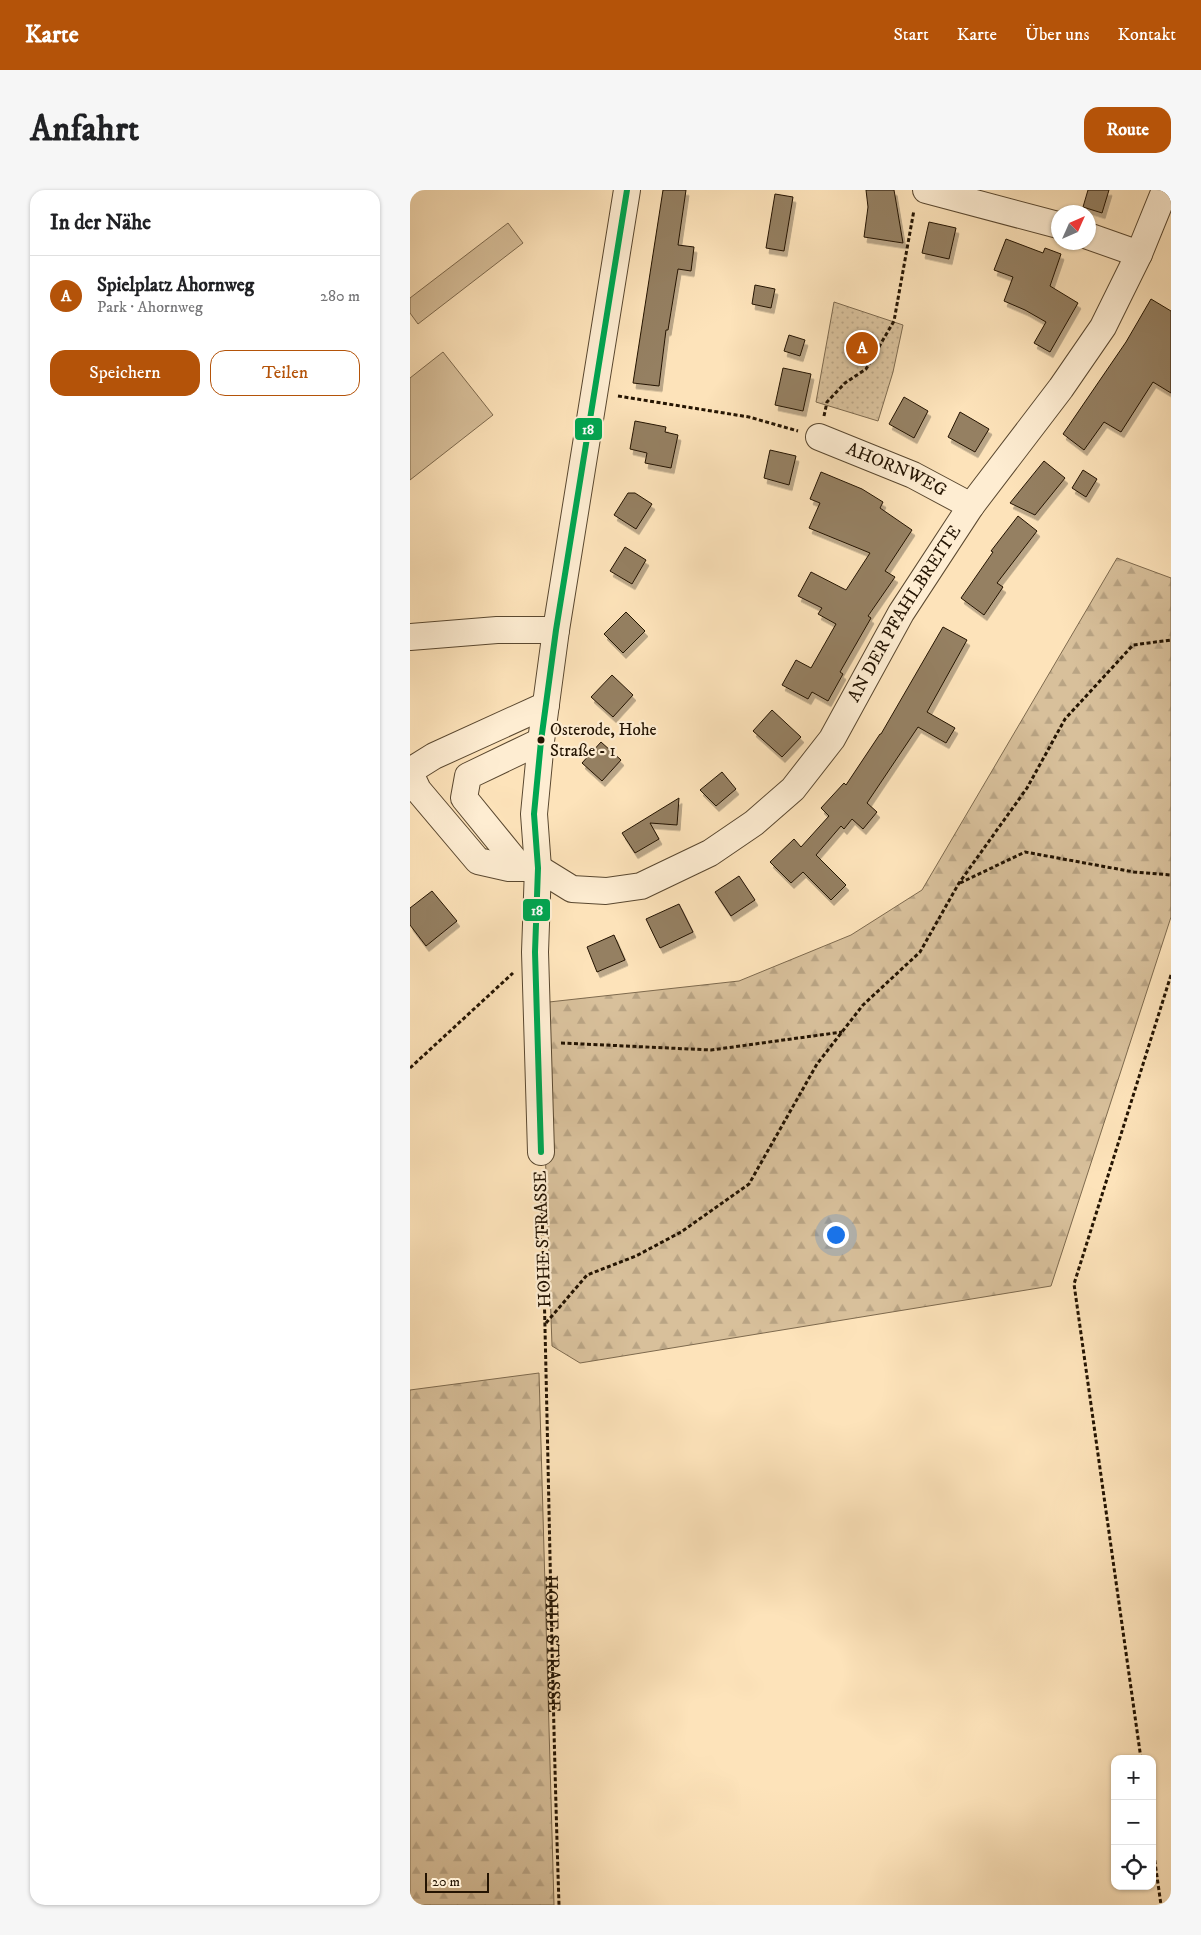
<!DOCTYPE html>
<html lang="de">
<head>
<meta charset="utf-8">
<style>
	body { margin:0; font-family:"IM FELL DW Pica",serif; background:#f6f6f6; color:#202124 }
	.controls { position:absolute; right:15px; bottom:15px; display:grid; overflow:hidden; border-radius:10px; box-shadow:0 1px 4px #0004 }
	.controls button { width:45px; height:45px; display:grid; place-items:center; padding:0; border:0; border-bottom:1px solid #e0e0e0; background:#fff; color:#202124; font:25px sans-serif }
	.compass { position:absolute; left:641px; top:15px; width:45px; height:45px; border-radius:50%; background:#fff; box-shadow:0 1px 4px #0004; rotate:45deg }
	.scale { position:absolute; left:15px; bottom:12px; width:64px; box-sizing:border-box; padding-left:5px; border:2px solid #241402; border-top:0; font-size:14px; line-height:18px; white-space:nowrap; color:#241402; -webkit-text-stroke:4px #feedd2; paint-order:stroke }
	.you { position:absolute; left:425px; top:1044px; width:18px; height:18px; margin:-12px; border:4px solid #fff; border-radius:50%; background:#1a73e8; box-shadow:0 0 0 8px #1a73e833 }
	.badge { display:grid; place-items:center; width:32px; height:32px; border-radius:50%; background:#b45309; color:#fff; font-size:16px; font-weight:700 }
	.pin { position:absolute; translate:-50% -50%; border:2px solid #fff; box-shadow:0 1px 5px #0006 }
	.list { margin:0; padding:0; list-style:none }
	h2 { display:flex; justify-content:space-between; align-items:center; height:65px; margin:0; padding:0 20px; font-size:21px }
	h2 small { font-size:16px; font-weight:400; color:#757577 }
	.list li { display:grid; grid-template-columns:32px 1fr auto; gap:15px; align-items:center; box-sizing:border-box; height:80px; padding:0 20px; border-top:1px solid #e0e0e0 }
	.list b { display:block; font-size:19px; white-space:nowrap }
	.list p { margin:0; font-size:16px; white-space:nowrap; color:#757577 }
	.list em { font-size:16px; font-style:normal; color:#757577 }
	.actions { display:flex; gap:10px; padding:15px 20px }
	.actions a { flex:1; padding:11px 0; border:1px solid #b45309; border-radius:15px; text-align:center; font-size:18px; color:#b45309 }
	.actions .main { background:#b45309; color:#fff }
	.icon { flex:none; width:28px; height:28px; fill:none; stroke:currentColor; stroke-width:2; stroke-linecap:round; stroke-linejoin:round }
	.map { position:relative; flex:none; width:761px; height:1715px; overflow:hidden; border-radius:15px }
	header { display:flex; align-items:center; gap:30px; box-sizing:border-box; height:70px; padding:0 25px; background:#b45309; color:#fff }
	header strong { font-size:24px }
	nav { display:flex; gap:28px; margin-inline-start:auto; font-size:18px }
	.intro { display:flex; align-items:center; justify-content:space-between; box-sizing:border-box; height:120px; padding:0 30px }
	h1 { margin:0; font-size:35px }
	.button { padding:12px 22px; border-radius:15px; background:#b45309; color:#fff; font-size:18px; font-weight:700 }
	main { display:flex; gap:30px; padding:0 30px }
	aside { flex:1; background:#fff; border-radius:15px; box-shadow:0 1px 4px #0004 }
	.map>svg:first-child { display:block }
</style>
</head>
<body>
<header>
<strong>Karte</strong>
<nav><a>Start</a><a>Karte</a><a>Über uns</a><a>Kontakt</a></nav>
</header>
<div class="intro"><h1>Anfahrt</h1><a class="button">Route</a></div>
<main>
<aside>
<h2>In der Nähe<small></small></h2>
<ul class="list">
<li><span class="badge">A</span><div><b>Spielplatz Ahornweg</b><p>Park · Ahornweg</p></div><em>280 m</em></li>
</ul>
<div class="actions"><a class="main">Speichern</a><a>Teilen</a></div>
</aside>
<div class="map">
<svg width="761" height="1715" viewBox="0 0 761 1715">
	<defs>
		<pattern id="grass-dots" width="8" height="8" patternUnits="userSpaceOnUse" patternTransform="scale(1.25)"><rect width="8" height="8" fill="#d8c09b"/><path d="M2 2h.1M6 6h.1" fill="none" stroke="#b9a484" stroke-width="1.8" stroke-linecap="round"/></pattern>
		<pattern id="forest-firs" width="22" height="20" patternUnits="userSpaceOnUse" patternTransform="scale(1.25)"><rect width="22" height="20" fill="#d8c09b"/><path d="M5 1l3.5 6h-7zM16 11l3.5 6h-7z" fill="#b9a484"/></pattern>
		<filter id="shadow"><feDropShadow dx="3" dy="5.5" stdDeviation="0" flood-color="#0004"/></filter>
	</defs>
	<rect width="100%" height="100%" fill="#fde3ba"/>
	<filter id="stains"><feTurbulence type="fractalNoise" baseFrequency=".004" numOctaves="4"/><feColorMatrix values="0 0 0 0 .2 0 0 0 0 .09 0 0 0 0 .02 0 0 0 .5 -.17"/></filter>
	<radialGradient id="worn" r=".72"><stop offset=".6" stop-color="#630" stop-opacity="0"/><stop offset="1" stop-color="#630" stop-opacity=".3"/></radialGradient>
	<path fill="url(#grass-dots)" stroke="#7e6a4e" d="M424,112L493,135L483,182L468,231L406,212Z"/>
	<g fill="url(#forest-firs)" stroke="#7e6a4e">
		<path d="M707,368L761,388V727L641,1096L170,1173L142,1156L130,813L329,791L441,745L512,700Z"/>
		<path d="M129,1183L144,1715H0V1200Z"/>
	</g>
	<g fill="#d8c09b" stroke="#7e6a4e">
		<path d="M98,33L113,53L8,134L0,123V108Z"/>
		<path d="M33,162L83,225L0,290V188Z"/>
	</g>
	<g fill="#958062" stroke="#241402" filter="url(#shadow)">
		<path d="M253,0H276L268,55L284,57L281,81L268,79L258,140H256L249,196L223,193Z"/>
		<path d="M456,0H484L493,53L454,47L458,17Z"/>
		<path d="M678,0H699L692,23L673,17Z"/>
		<path d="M365,4L383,7L374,61L356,58Z"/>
		<path d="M519,32L546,38L539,69L512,63Z"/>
		<path d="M596,49L633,63L635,58L651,64L640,96L668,113L640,162L624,153L636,132L615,120L594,111L603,87L584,80Z"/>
		<path d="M345,95L365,99L361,118L342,114Z"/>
		<path d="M741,109L761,121V203L743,192L711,242L694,232L674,260L653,244L716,152Z"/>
		<path d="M379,145L395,150L390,166L374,161Z"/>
		<path d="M373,178L401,184L393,221L365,215Z"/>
		<path d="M494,207L518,221L504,248L479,234Z"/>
		<path d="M550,222L579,239L565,262L538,247Z"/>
		<path d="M225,231L256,237L255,242L268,245L261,278L235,273L237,263L220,259Z"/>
		<path d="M360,260L386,266L379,295L354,288Z"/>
		<path d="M634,271L655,288L625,325L600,313Z"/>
		<path d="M673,280L687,289L676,307L662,298Z"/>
		<path d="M411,282L452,299L473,312L470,318L502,340L475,381L485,387L458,426L461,428L430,482L433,484L418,511L402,502L398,509L372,495L386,470L401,478L426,434L408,424L412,418L388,406L401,382L436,400L460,363L399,338L410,313L400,309Z"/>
		<path d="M218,303H225L242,314L226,339L204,325Z"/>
		<path d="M608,326L627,341L587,393L593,397L574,425L551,408L583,362L581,361Z"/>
		<path d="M215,357L236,370L222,394L200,381Z"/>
		<path d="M216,422L235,441L213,463L194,444Z"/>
		<path d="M533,437L557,450L517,522L545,538L536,553L508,537L457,613L467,622L453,639L442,629L434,639L431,636L406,665L436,695L421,710L393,682L381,693L360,672L384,649L391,657L419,626L411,618L434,593L436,595L470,544H471Z"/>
		<path d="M202,485L223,505L203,527L181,507Z"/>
		<path d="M362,520L391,547L372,567L343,541Z"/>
		<path d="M191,552L211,570L192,591L172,573Z"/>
		<path d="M312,582L326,599L306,616L290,600Z"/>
		<path d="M269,608L267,635L240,633L249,649L225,663L212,643Z"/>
		<path d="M329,686L345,710L321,726L305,702Z"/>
		<path d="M22,701L47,731L16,756L0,735V718Z"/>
		<path d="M269,714L283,742L250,758L236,729Z"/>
		<path d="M204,745L215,770L187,782L177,757Z"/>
	</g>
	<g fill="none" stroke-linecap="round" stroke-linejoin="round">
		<g stroke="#5a4830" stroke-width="28">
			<g id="minor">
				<path d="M516,0L648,35"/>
				<path d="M678,46L729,64"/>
				<path id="s2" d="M409,247L503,285L561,316"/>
				<path d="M0,447L87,440H146"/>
				<path d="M0,581L24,566L136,515"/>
				<path d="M0,583L8,600L68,671L99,678H119"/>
				<path d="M111,678L54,608L58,586L131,551"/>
				<path id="s3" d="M128,678L162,699L196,701L231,696L300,663L344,633L383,599L422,549L491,423L561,316L651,198L693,137L729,64L755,0"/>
				<path d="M131,962L125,762L128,678L124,624L131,551L146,440L217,0"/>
			</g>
		</g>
		<g stroke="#241402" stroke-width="3" stroke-dasharray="4 2.5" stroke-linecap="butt">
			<path d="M208,206L339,227L388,241"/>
			<path d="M414,226L417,212L435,193L456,179L484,131L504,20"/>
			<path d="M550,693L615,662L724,682L761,685"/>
			<path d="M151,853L301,860L432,842"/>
			<path d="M0,878L103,783"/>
			<path id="s1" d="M131,983C138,1227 141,1471 149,1715"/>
			<path d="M136,1133L177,1085L226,1066L271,1042L339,994L407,874L453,815L510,762L549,693L617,598L655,529L723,455L761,450"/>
			<path d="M731,1569L664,1094L761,785"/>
			<path d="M742,1651L751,1715"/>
		</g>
		<use href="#minor" stroke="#feedd2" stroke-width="26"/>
		<g stroke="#feedd2" stroke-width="10">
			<path id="bus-1" d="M131,962L125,762L128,678L124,624L131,551L146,440L217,0"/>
		</g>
		<use href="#bus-1" stroke="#00a651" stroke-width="6"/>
	</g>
	<circle fill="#241402" stroke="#feedd2" stroke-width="2" cx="131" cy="550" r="4.5"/>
	<g text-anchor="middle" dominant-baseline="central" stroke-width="4.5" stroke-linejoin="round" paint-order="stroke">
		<g font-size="17" fill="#241402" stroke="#feedd2" text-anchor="start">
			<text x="140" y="540">Osterode, Hohe<tspan x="140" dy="21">Straße - 1</tspan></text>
		</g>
		<g font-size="18" fill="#241402" stroke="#feedd2">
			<text stroke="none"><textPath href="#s2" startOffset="84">AHORNWEG</textPath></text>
			<text stroke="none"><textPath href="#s3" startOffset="499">AN DER PFAHLBREITE</textPath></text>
			<text transform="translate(133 1049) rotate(-92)">HOHE STRASSE</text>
			<text stroke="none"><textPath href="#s1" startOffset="471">HOHE STRASSE</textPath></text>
		</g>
	</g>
	<g stroke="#feedd2" stroke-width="2">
		<rect x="164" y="227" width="29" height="24" rx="5" fill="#00a651"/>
		<rect x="112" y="708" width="29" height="24" rx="5" fill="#00a651"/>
	</g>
	<g font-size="14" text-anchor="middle" font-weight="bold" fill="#fff">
		<text x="178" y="244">18</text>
		<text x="127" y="725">18</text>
	</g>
	<rect width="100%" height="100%" filter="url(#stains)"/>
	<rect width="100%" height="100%" fill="url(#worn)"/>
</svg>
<div class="controls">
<button>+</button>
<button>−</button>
<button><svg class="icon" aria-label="locate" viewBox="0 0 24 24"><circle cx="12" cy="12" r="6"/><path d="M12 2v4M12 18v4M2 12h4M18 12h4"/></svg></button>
</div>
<svg class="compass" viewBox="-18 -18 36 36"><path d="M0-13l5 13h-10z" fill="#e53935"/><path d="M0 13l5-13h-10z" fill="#757577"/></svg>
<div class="scale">20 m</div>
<div class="you"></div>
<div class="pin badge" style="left:452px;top:158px">A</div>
</div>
</main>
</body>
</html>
